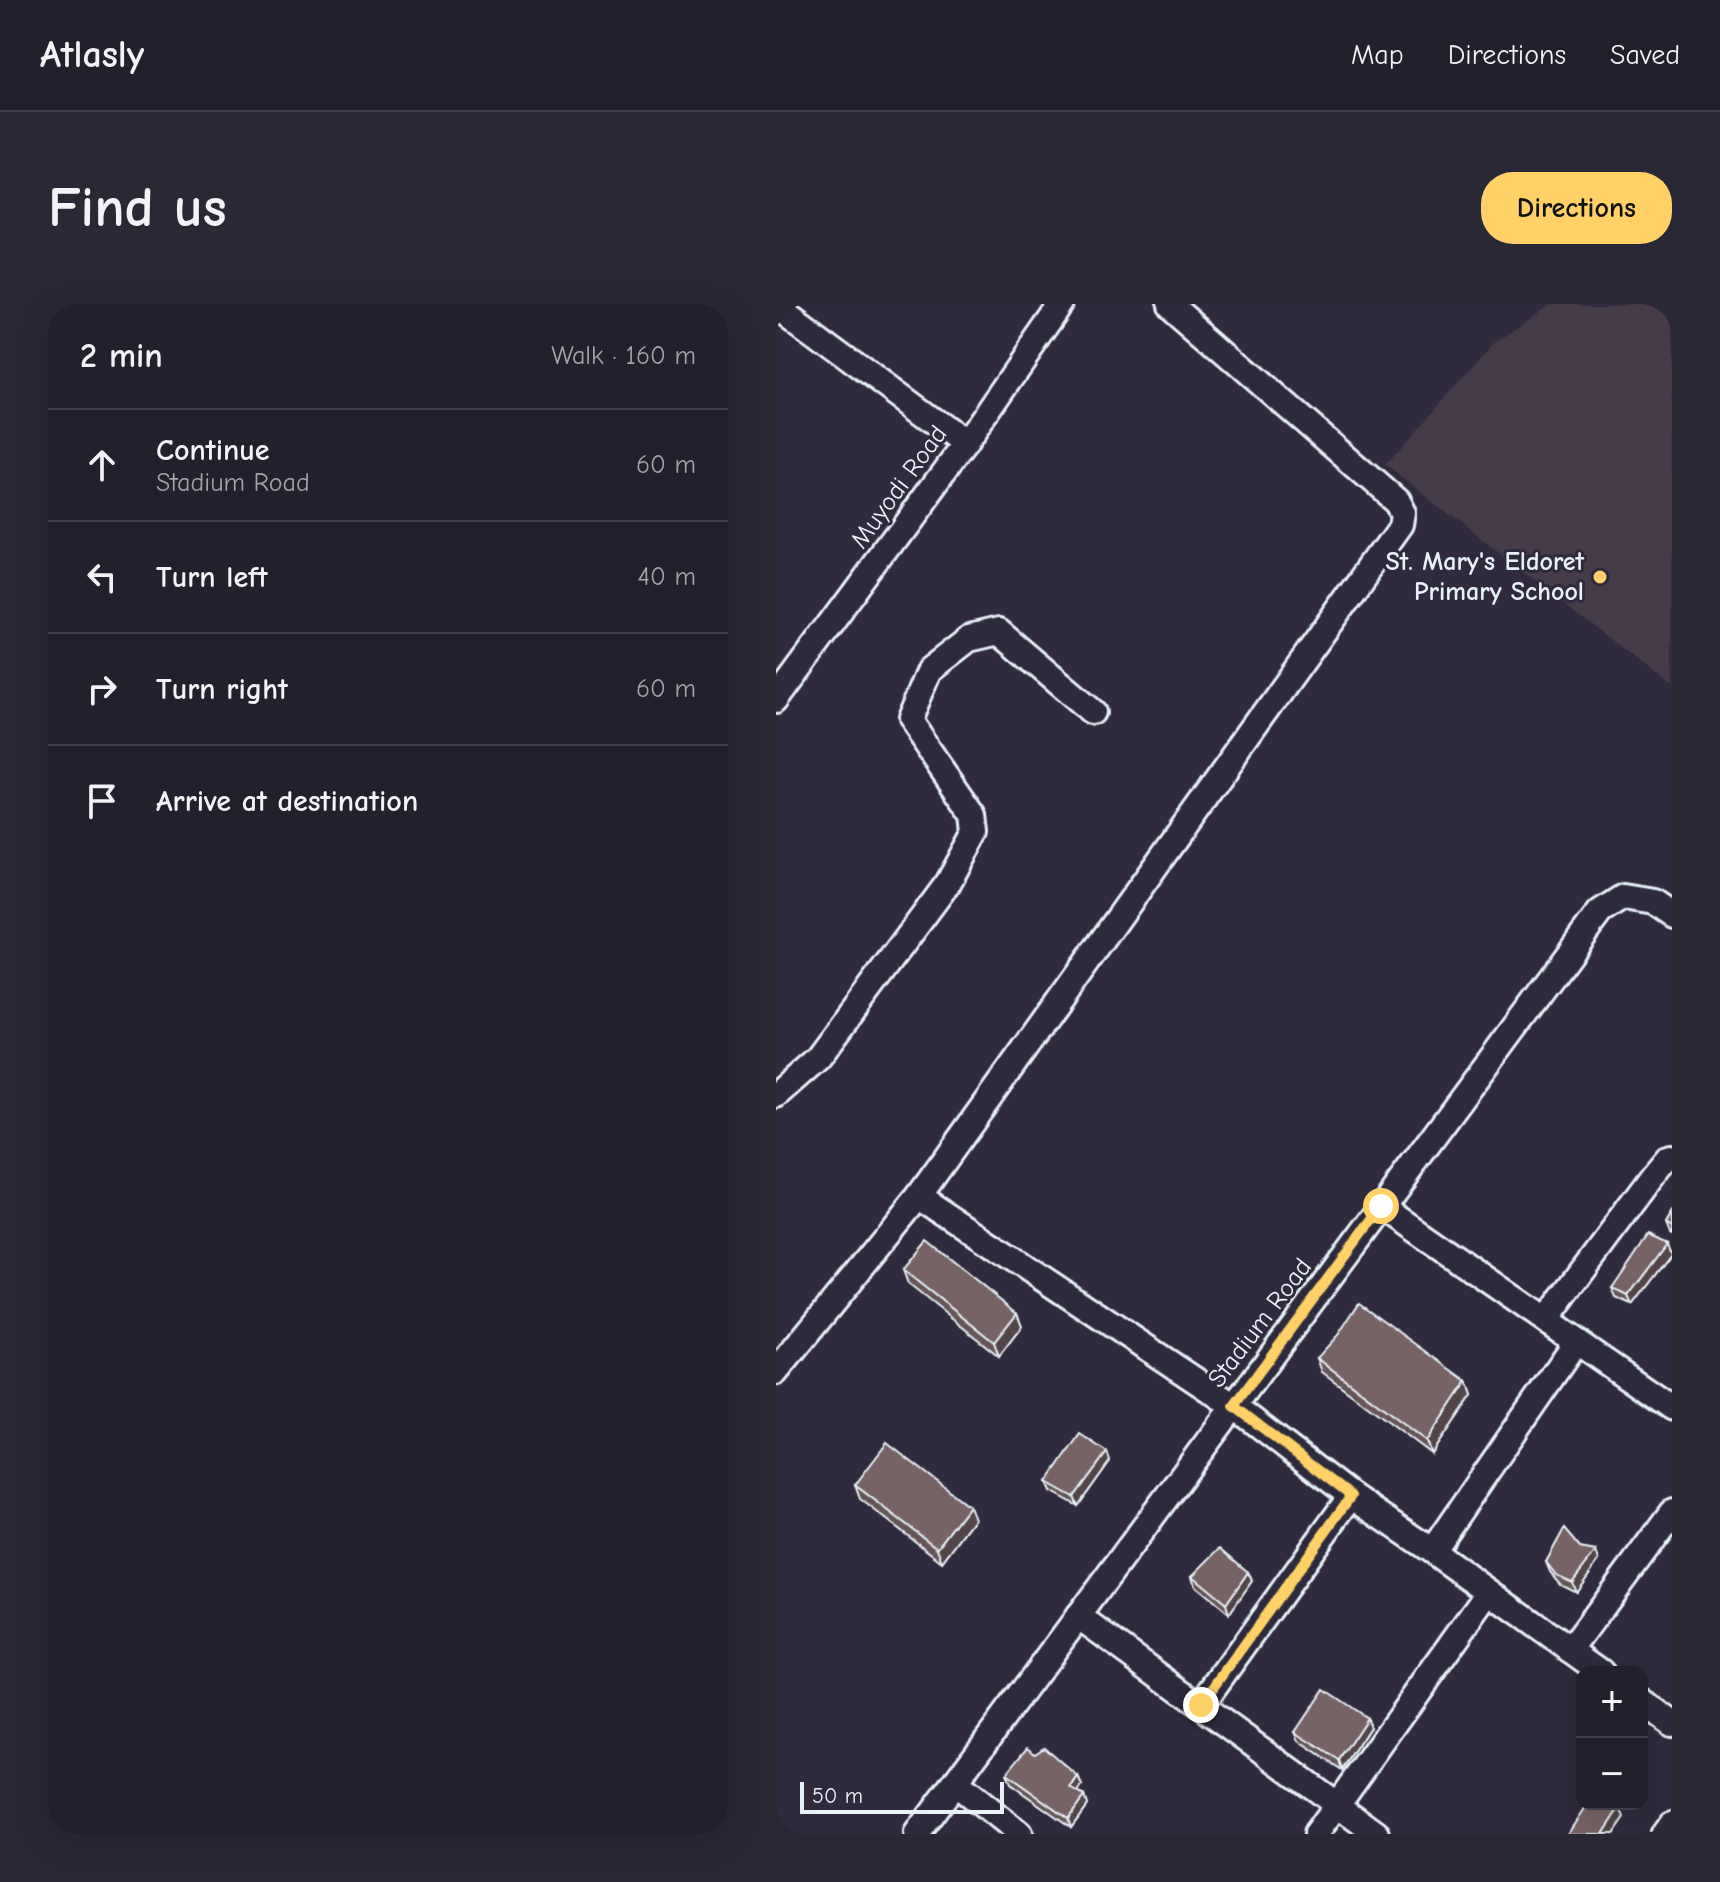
<!DOCTYPE html>
<html lang="en">
<head>
<meta charset="utf-8">
<style>
	body { margin:0; font-family:"Comic Neue",sans-serif; background:#2b2836; color:#f1f3f6 }
	.controls { position:absolute; right:24px; bottom:24px; display:grid; overflow:hidden; border-radius:16px; box-shadow:0 8px 32px #0002 }
	.controls button { width:72px; height:72px; display:grid; place-items:center; padding:0; border:0; border-bottom:2px solid #403e4a; background:#23202e; color:#f1f3f6; font:40px sans-serif }
	.scale { position:absolute; left:24px; bottom:20px; width:204px; box-sizing:border-box; padding-left:8px; border:4px solid #e8f1f8; border-top:0; font-size:22px; line-height:28px; white-space:nowrap; color:#e8f1f8; -webkit-text-stroke:6px #2f2a3d; paint-order:stroke }
	.stop { position:absolute; width:24px; height:24px; margin:-18px; border:6px solid #ffd166; border-radius:50%; background:#fff }
	.stop.end { background:#ffd166; border-color:#fff; box-shadow:0 2px 8px #0008 }
	.list { margin:0; padding:0; list-style:none }
	h2 { display:flex; justify-content:space-between; align-items:center; height:104px; margin:0; padding:0 32px; font-size:34px }
	h2 small { font-size:26px; font-weight:400; color:#a3a3aa }
	.list li { display:grid; grid-template-columns:52px 1fr auto; gap:24px; align-items:center; box-sizing:border-box; height:112px; padding:0 32px; border-top:2px solid #403e4a }
	.list b { display:block; font-size:30px; white-space:nowrap }
	.list p { margin:0; font-size:26px; white-space:nowrap; color:#a3a3aa }
	.list em { font-size:26px; font-style:normal; color:#a3a3aa }
	.icon { flex:none; width:44px; height:44px; fill:none; stroke:currentColor; stroke-width:2; stroke-linecap:round; stroke-linejoin:round }
	.map { position:relative; flex:none; width:896px; height:1530px; overflow:hidden; border-radius:32px }
	header { display:flex; align-items:center; gap:48px; box-sizing:border-box; height:112px; padding:0 40px; background:#23202e; border-bottom:2px solid #403e4a }
	header strong { font-size:38px }
	nav { display:flex; gap:44px; margin-inline-start:auto; font-size:28px }
	.intro { display:flex; align-items:center; justify-content:space-between; box-sizing:border-box; height:192px; padding:0 48px }
	h1 { margin:0; font-size:56px }
	.button { padding:20px 36px; border-radius:32px; background:#ffd166; color:#111; font-size:28px; font-weight:700 }
	main { display:flex; gap:48px; padding:0 48px }
	aside { flex:1; background:#23202e; border-radius:32px; box-shadow:0 8px 32px #0002 }
	.map>svg:first-child { display:block }
</style>
</head>
<body>
<header>
<strong>Atlasly</strong>
<nav><a>Map</a><a>Directions</a><a>Saved</a></nav>
</header>
<div class="intro"><h1>Find us</h1><a class="button">Directions</a></div>
<main>
<aside>
<h2>2 min<small>Walk · 160 m</small></h2>
<ul class="list">
<li><svg class="icon" aria-label="ahead" viewBox="0 0 24 24"><path d="M12 20V5M6 11l6-6 6 6"/></svg><div><b>Continue</b><p>Stadium Road</p></div><em>60 m</em></li>
<li><svg class="icon" aria-label="left" viewBox="0 0 24 24"><path d="M17 20v-9H6M10 6l-5 5 5 5"/></svg><div><b>Turn left</b></div><em>40 m</em></li>
<li><svg class="icon" aria-label="right" viewBox="0 0 24 24"><path d="M7 20v-9h11M14 6l5 5-5 5"/></svg><div><b>Turn right</b></div><em>60 m</em></li>
<li><svg class="icon" aria-label="arrive" viewBox="0 0 24 24"><path d="M6 21V4h12l-3 4 3 4H6"/></svg><div><b>Arrive at destination</b></div></li>
</ul>
</aside>
<div class="map">
<svg width="896" height="1530" viewBox="0 0 896 1530">
	<rect width="100%" height="100%" fill="#2f2a3d"/>
	<filter id="ink" filterUnits="userSpaceOnUse"><feTurbulence type="fractalNoise" baseFrequency=".0125" numOctaves="2"/><feDisplacementMap in="SourceGraphic" scale="16" xChannelSelector="R" yChannelSelector="G"/><feConvolveMatrix kernelMatrix="1 2 1 2 8 2 1 2 1" color-interpolation-filters="sRGB"/></filter>
	<g filter="url(#ink)">
		<path fill="#453b49" d="M776,0H896V384L609,161L719,37Z"/>
		<g fill="none" stroke-linecap="round" stroke-linejoin="round">
			<g stroke="#e8f1f8" stroke-width="30">
				<g id="minor">
					<path d="M0,0L189,140"/>
					<path d="M0,396L189,140L286,0"/>
					<path d="M0,791L42,754L172,579L200,528L198,511L132,416L153,366L193,335L223,328L317,408"/>
					<path d="M143,892L458,1102L575,1192L656,1247L825,1368"/>
					<path d="M605,902L896,1104"/>
					<path d="M770,1016L877,872L892,854L896,853"/>
					<path d="M0,1068L143,892L624,221L626,209L620,197L394,0"/>
					<path d="M656,1247L800,1038"/>
					<path d="M302,1312L601,1530"/>
					<path d="M794,1346L896,1208"/>
					<path d="M866,1397L896,1419"/>
					<path d="M425,1401L575,1192"/>
					<path d="M179,1479L243,1530"/>
					<path d="M141,1530L824,608L847,593L877,598L896,611"/>
					<path d="M540,1530L713,1288"/>
					<path d="M889,1530L896,1520"/>
				</g>
			</g>
			<use href="#minor" stroke="#2f2a3d" stroke-width="24"/>
		</g>
		<g fill="#665457" stroke="#e8f1f8" stroke-width="2">
			<path d="M896,910V931L894,930L890,920Z"/>
			<path d="M895,950L856,1001L840,994L836,984Z"/>
			<path d="M127,966L241,1009L246,1022L223,1052L132,980Z"/>
			<path d="M541,1054L691,1077L696,1091L656,1150L546,1068Z"/>
			<path d="M331,1148L334,1157L302,1202L275,1187L271,1178Z"/>
			<path d="M79,1181L198,1215L166,1258L84,1195Z"/>
			<path d="M804,1244L823,1256L800,1288L784,1280L774,1268L770,1258Z"/>
			<path d="M472,1268L476,1277L453,1310L419,1282L416,1272Z"/>
			<path d="M591,1414L594,1423L566,1466L523,1437L519,1428Z"/>
			<path d="M259,1449L302,1473L306,1482L302,1488L308,1492L311,1501L295,1523L234,1480L230,1470Z"/>
		</g>
		<g fill="#534547" stroke="#e8f1f8" stroke-width="2">
			<path d="M891,940L895,950L856,1001L852,992Z"/>
			<path d="M241,1009L246,1022L223,1052L218,1038Z"/>
			<path d="M691,1077L696,1091L656,1150L651,1137Z"/>
			<path d="M331,1148L334,1157L302,1202L298,1193Z"/>
			<path d="M193,1202L198,1215L166,1258L161,1244Z"/>
			<path d="M820,1247L823,1256L800,1288L796,1278Z"/>
			<path d="M472,1268L476,1277L453,1310L450,1300Z"/>
			<path d="M591,1414L594,1423L566,1466L563,1456Z"/>
			<path d="M302,1473L306,1482L299,1493L295,1484Z"/>
			<path d="M308,1492L311,1501L295,1523L292,1514Z"/>
			<path d="M844,1504L848,1514L837,1530H827Z"/>
		</g>
		<g fill="#776265" stroke="#e8f1f8" stroke-width="2">
			<path d="M896,910V924L890,920Z"/>
			<path d="M872,931L891,940L852,992L836,984Z"/>
			<path d="M151,937L241,1009L218,1038L127,966Z"/>
			<path d="M583,999L691,1077L651,1137L541,1054L562,1031Z"/>
			<path d="M304,1130L331,1148L298,1193L271,1178Z"/>
			<path d="M111,1139L193,1202L161,1244L79,1181Z"/>
			<path d="M788,1225L804,1244L820,1247L796,1278L780,1271L770,1258Z"/>
			<path d="M444,1244L472,1268L450,1300L416,1272Z"/>
			<path d="M548,1385L591,1414L563,1456L519,1428Z"/>
			<path d="M252,1443L259,1449L268,1443L302,1473L295,1484L308,1492L292,1514L230,1470Z"/>
			<path d="M812,1500H838L844,1504L827,1530H792Z"/>
		</g>
	</g>
	<g fill="none" stroke-linecap="round" stroke-linejoin="round" filter="url(#ink)">
		<path stroke="#ffd166" stroke-width="10" d="M425,1401L575,1192L458,1102L605,902"/>
	</g>
	<circle fill="#ffd166" stroke="#2f2a3d" stroke-width="3" cx="824" cy="273" r="8"/>
	<g text-anchor="middle" dominant-baseline="central" stroke-width="6" stroke-linejoin="round" paint-order="stroke">
		<g font-size="26" fill="#e8f1f8" stroke="#2f2a3d">
			<text transform="translate(123 183) rotate(-54)">Muyodi Road</text>
			<text transform="translate(484 1019) rotate(-53)">Stadium Road</text>
		</g>
		<g font-size="26" font-weight="bold" fill="#e8f1f8" stroke="#2f2a3d" text-anchor="end">
			<text x="808" y="258">St. Mary's Eldoret<tspan x="808" dy="30">Primary School</tspan></text>
		</g>
	</g>
</svg>
<div class="controls">
<button>+</button>
<button>−</button>
</div>
<div class="scale">50 m</div>
<div class="stop" style="left:605px;top:902px"></div>
<div class="stop end" style="left:425px;top:1401px"></div>
</div>
</main>
</body>
</html>
